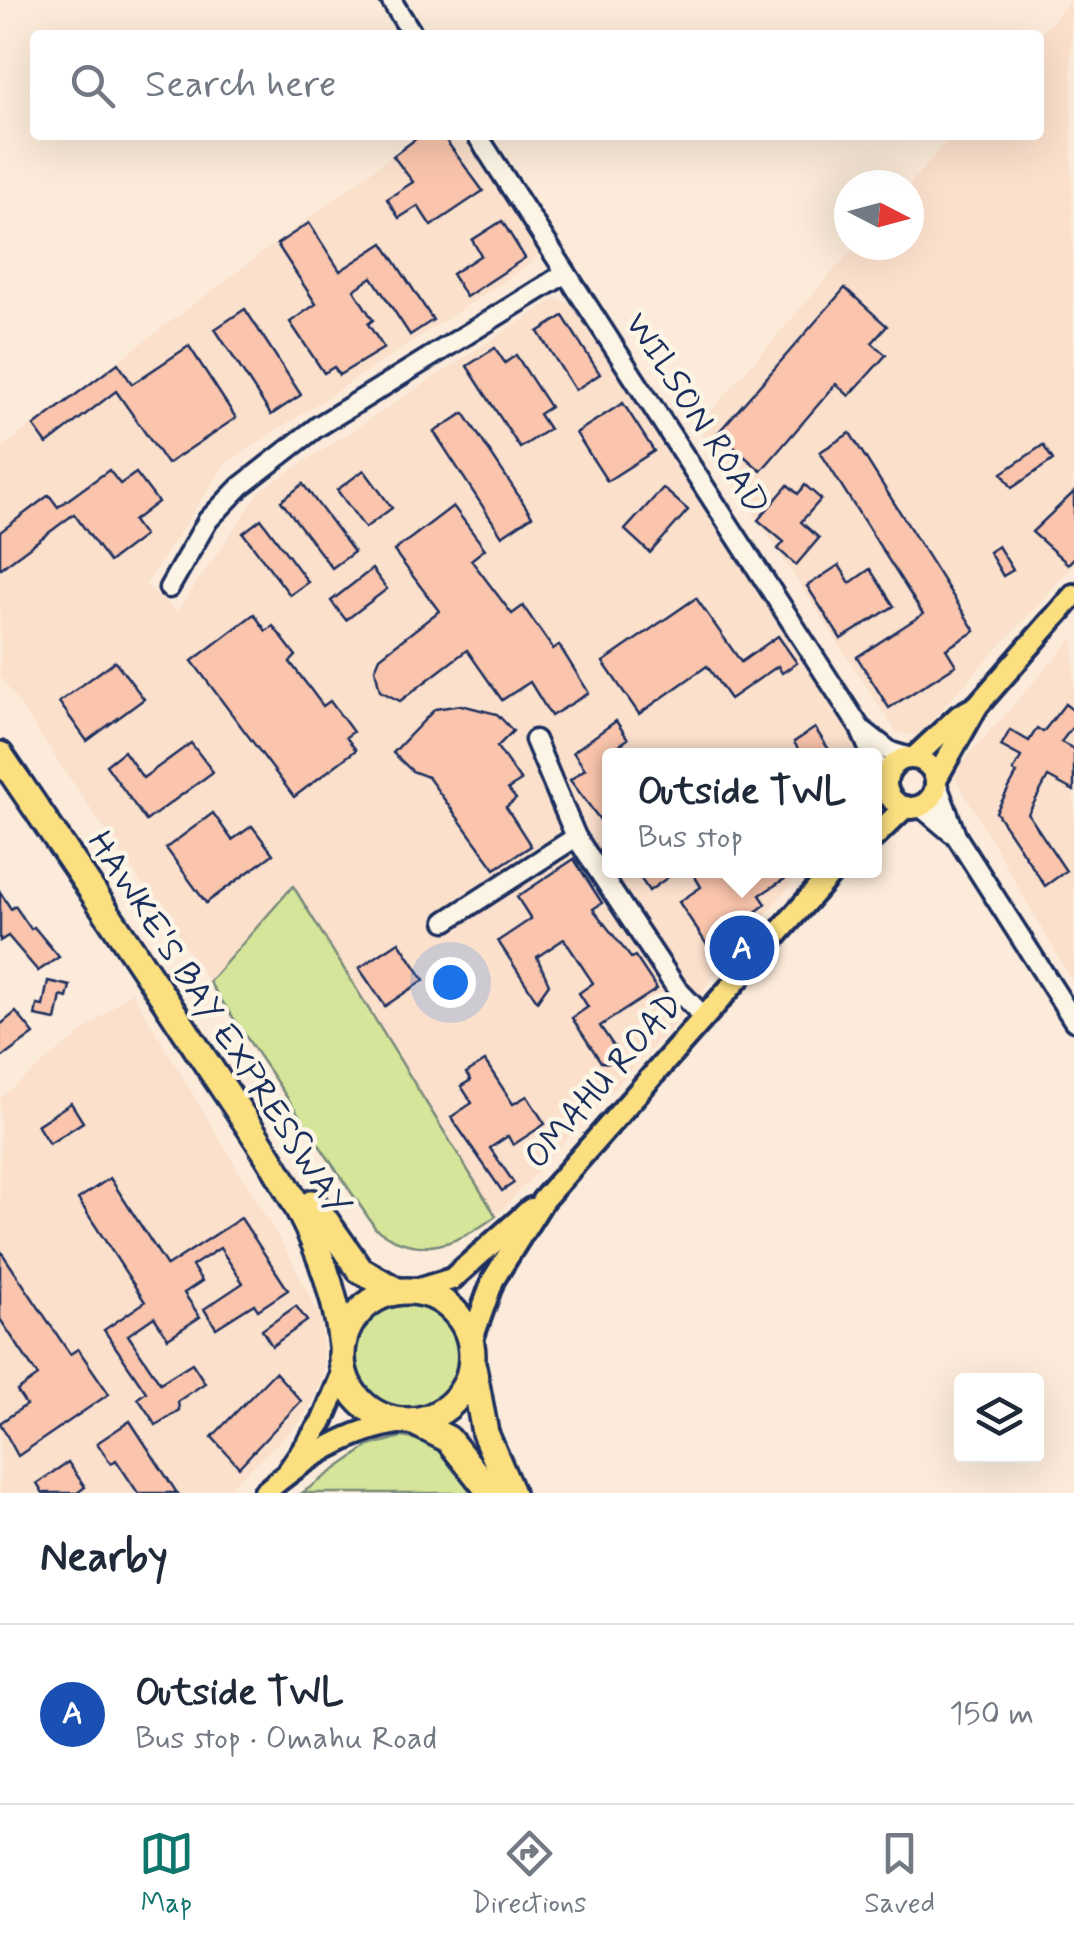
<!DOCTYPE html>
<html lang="en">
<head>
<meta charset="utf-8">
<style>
	body { margin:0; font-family:Mynerve,sans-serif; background:#f6f6f7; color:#1f2937 }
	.controls { position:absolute; right:30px; bottom:30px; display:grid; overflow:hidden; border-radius:10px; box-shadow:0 10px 40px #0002 }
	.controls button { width:90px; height:90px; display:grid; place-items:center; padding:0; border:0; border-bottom:2px solid #e0e1e3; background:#fff; color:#1f2937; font:50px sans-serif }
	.compass { position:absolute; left:834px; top:170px; width:90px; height:90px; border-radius:50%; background:#fff; box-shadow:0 10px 40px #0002; rotate:96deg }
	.you { position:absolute; left:450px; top:982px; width:35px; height:35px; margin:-25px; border:8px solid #fff; border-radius:50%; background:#1a73e8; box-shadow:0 0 0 15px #1a73e833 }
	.badge { display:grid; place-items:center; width:65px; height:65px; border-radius:50%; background:#0f766e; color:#fff; font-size:32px; font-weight:700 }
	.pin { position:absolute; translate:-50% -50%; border:5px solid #fff; box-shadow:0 2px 10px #0006 }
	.popup { position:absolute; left:602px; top:748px; width:280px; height:130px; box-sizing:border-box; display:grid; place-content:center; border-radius:10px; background:#fff; filter:drop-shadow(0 2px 8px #0005); font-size:32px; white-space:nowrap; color:#747a83 }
	.popup b { font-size:38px; color:#1f2937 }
	.popup::after { content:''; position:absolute; left:50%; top:100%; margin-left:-20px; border:20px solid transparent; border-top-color:#fff }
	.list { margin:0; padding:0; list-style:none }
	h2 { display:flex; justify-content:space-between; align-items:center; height:130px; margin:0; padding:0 40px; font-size:42px }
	h2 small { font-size:32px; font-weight:400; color:#747a83 }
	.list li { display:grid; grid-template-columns:65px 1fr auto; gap:30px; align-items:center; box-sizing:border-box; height:180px; padding:0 40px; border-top:2px solid #e0e1e3 }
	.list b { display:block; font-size:38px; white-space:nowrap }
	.list p { margin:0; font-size:32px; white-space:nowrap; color:#747a83 }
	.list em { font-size:32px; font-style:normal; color:#747a83 }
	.icon { flex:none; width:55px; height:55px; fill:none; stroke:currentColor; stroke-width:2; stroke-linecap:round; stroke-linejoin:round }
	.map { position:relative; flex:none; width:1074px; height:1493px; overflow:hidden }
	.search { position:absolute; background:#fff; box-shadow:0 10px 40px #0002; left:30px; right:30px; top:30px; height:110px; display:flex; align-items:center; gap:25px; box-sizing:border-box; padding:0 35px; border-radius:10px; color:#747a83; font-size:38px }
	.sheet { height:310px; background:#fff }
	nav { display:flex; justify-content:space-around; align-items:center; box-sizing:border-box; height:140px; border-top:2px solid #e0e1e3; background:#fff; font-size:28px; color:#747a83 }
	nav a { display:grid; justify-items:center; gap:5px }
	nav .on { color:#0f766e }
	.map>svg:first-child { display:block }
</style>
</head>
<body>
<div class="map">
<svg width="1074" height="1493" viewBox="0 0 1074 1493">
	<rect width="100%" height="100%" fill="#fcebda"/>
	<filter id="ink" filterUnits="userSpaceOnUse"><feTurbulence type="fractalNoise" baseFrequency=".01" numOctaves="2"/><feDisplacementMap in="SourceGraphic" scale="20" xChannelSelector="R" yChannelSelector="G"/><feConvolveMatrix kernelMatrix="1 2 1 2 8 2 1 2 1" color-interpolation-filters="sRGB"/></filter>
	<g filter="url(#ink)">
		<g fill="#fbe0cc">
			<path d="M1071,0L1074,565L917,736L897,733L697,427L856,245H909V185L952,135H1039V36Z"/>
			<path d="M420,135H464L539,248L535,261L225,464L145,585L177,612L261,490L556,298L574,305L864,755L610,756V870L802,871L674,1024L496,1216L293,887L209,982L0,676V449Z"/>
			<path d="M1074,637V984L955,777L961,764Z"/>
			<path d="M132,992L291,1259L321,1320L324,1371L312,1404L298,1424L224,1493H0V1098Z"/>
		</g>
		<g fill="#d5e599" stroke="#788a7c" stroke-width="2.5">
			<path d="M293,886L496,1216C457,1245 419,1260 376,1229L209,982Z"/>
			<circle cx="408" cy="1356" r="55"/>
			<path d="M401,1437C440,1440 451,1464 472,1493H302L369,1446Z"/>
		</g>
		<g fill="#fac5ac" stroke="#1b2f5e" stroke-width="2.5">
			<path d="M421,135H442L483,191L431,226L418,206L399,218L387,199L413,182L393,156Z"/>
			<path d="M502,221L525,258L466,297L452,274L481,255L472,240Z"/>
			<path d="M309,223L340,271L383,243L433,320L410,335L372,277L354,290L373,320L368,324L384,348L339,375L334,367L324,373L290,322L316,304L277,244Z"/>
			<path d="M845,288L887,326L872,343L886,355L849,396L836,384L761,471L718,433Z"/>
			<path d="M245,309L301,395L271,415L215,329Z"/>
			<path d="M563,316L600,374L575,390L538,332Z"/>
			<path d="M189,346L236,418L167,464L116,391L47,444L34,426L118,363L132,384Z"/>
			<path d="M495,348L505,363L516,355L550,407L539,414L549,429L520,448L467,366Z"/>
			<path d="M623,403L654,451L607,481L576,433Z"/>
			<path d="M464,413L532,516L502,536L434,432Z"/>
			<path d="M850,433L975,631L946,649L956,665L889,708L857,657L923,614L820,452Z"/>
			<path d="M1043,445L1053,460L1012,488L1002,473Z"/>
			<path d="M109,470L120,484L136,473L158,502L133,521L144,536L109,562L74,514L0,569V532L49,495L58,507Z"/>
			<path d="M364,470L392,508L365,528L337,490Z"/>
			<path d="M303,484L354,552L332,568L281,501Z"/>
			<path d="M788,485L798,494L805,485L821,499L801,522L819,538L796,565L778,549L784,542L758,520Z"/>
			<path d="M663,488L688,510L650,553L625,530Z"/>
			<path d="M1074,492V558L1068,564L1032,532Z"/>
			<path d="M453,506L485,549L471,560L512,614L523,606L553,649L559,645L589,693L551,716L530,682L502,700L467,650L400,701L380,691L375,669L380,657L439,611L394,551Z"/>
			<path d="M261,519L308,582L290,595L243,533Z"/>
			<path d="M998,546L1013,570L1003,576L989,552Z"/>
			<path d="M839,565L850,583L870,569L894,606L841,639L807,586Z"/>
			<path d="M372,569L387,589L346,620L331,601Z"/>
			<path d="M696,598L741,662L778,636L797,663L782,673L778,666L730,699L707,666L639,714L603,662Z"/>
			<path d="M254,614L266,631L273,626L296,656L290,662L323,706L330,701L353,732L346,737L356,750L294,797L192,661Z"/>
			<path d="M115,661L144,699L87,741L59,702Z"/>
			<path d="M1065,704L1074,711V725L1061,742L1074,749V791L1048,777L1028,814L1066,871L1045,886L996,812L1017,773L1013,771L1021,757L1001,746L1010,730L1029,741L1037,728L1043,732Z"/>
			<path d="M461,705L497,714L513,731L497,747L521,781L508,789L516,799L506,807L531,846L495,869L428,777L412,771L393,753L435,709Z"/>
			<path d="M616,721L628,739L614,749L619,756H610V833L570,780L585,769L573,752Z"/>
			<path d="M815,728L833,756H802L794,742Z"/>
			<path d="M191,743L213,772L146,821L106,765L124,751L143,778Z"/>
			<path d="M213,813L232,840L252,826L273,854L206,903L166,848Z"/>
			<path d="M574,859L602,903L593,909L631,958L635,956L657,989L600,1026L621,1057L612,1063L601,1062L572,1018L588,1007L579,993L593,983L564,939L537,957L549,984L537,1001L498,941L531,919L517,897Z"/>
			<path d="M635,870H678L649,891Z"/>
			<path d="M691,870H781L786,878L760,895L766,904L709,948L679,902L701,887Z"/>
			<path d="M0,892L11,909L15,906L31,929L34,927L59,957L38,971L8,936L0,941Z"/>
			<path d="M399,942L424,980L385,1006L359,968Z"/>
			<path d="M48,981L70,986L67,998L61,996L56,1020L35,1016L37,1005L43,1006Z"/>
			<path d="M16,1012L34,1034L0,1059V1025Z"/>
			<path d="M485,1061L513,1104L527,1096L545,1124L513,1145L508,1136L490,1148L514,1183L502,1191L451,1117L472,1103L461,1086L471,1080L466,1073Z"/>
			<path d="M71,1103L83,1122L49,1144L37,1125Z"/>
			<path d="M110,1178L167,1266L241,1218L288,1290L258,1310L254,1304L216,1328L204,1309L243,1283L220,1248L192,1266L202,1281L184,1293L200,1317L168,1338L154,1317L128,1335L160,1383L192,1363L205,1383L178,1401L179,1410L156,1425L138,1398L146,1392L104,1330L145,1302L78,1199Z"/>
			<path d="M0,1250L70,1354L78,1349L109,1394L18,1456L0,1423L26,1405L17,1391L38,1376L0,1319Z"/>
			<path d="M296,1306L307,1321L272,1346L262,1330Z"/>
			<path d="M275,1372L301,1401L239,1467L212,1437Z"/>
			<path d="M130,1421L177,1493H138L116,1460L111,1464L97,1443Z"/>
			<path d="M68,1462L85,1487L77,1493H43L37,1483Z"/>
		</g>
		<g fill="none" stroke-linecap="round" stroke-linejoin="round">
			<g stroke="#1b2f5e" stroke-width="25">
				<g id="minor">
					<path d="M391,0L413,35"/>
					<path d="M477,135L860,728L872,756"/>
					<path d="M169,588L208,520L241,486L317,427L566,273"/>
					<path d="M864,731L891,752L911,758"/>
					<path d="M535,740L576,837L677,989L703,1016"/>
					<path d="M874,760L887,779"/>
					<path d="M936,782L956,836L1074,1021"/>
					<path d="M920,806L952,833"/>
					<path d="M446,921L576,837"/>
				</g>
			</g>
			<g stroke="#1b2f5e" stroke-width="28">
				<g id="major">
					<path d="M914,758L959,716L977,706"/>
					<circle cx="911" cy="783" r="25"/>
					<path d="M936,779L977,706L1074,595"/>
					<path d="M874,837L905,807"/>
					<path d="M412,1291L452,1279L531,1209"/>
					<path d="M471,1342L493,1280L543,1200L834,870"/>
					<path d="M289,1470L323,1420L344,1370"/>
					<path d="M264,1493C302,1459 352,1429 403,1422"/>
				</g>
			</g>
			<g stroke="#1b2f5e" stroke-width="32">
				<g id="highway">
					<path d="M0,755C66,852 132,949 196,1047C258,1142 330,1231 342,1346"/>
					<path d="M313,1203L360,1270L397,1291"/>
					<circle cx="407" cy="1356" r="65"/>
					<path d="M473,1367L485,1433L511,1493"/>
					<path d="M412,1421L448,1439L491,1493"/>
				</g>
			</g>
			<use href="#minor" stroke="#fcf5e5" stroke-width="18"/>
			<use href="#major" stroke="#fce080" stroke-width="20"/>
			<use href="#highway" stroke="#fce080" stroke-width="25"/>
		</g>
	</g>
	<g text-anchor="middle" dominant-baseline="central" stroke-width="9" stroke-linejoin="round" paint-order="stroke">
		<g font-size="35" fill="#1b2f5e" stroke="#fcf5e5">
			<text transform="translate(696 414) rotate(57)">WILSON ROAD</text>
			<text transform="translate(218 1024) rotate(57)">HAWKE'S BAY EXPRESSWAY</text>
			<text transform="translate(604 1081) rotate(-49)">OMAHU ROAD</text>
		</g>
	</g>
</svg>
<div class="controls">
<button><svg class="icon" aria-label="layers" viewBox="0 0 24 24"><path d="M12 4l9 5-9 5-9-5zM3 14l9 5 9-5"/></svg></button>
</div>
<svg class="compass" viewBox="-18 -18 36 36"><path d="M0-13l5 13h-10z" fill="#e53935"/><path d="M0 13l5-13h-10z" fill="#747a83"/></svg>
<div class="you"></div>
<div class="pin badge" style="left:742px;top:948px;background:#1a4fb4">A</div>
<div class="popup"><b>Outside TWL</b>Bus stop</div>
<div class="search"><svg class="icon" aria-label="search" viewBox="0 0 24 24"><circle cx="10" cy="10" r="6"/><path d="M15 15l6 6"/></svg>Search here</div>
</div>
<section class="sheet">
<h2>Nearby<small></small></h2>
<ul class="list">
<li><span class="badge" style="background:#1a4fb4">A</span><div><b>Outside TWL</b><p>Bus stop · Omahu Road</p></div><em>150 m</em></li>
</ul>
</section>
<nav>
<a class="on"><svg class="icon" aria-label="map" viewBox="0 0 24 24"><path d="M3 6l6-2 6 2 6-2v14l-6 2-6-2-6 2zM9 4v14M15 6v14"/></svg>Map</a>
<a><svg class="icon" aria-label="directions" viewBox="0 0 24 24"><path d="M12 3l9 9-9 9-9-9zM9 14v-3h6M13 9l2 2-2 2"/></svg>Directions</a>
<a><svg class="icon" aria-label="saved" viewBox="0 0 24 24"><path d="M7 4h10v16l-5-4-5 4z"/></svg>Saved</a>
</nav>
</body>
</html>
